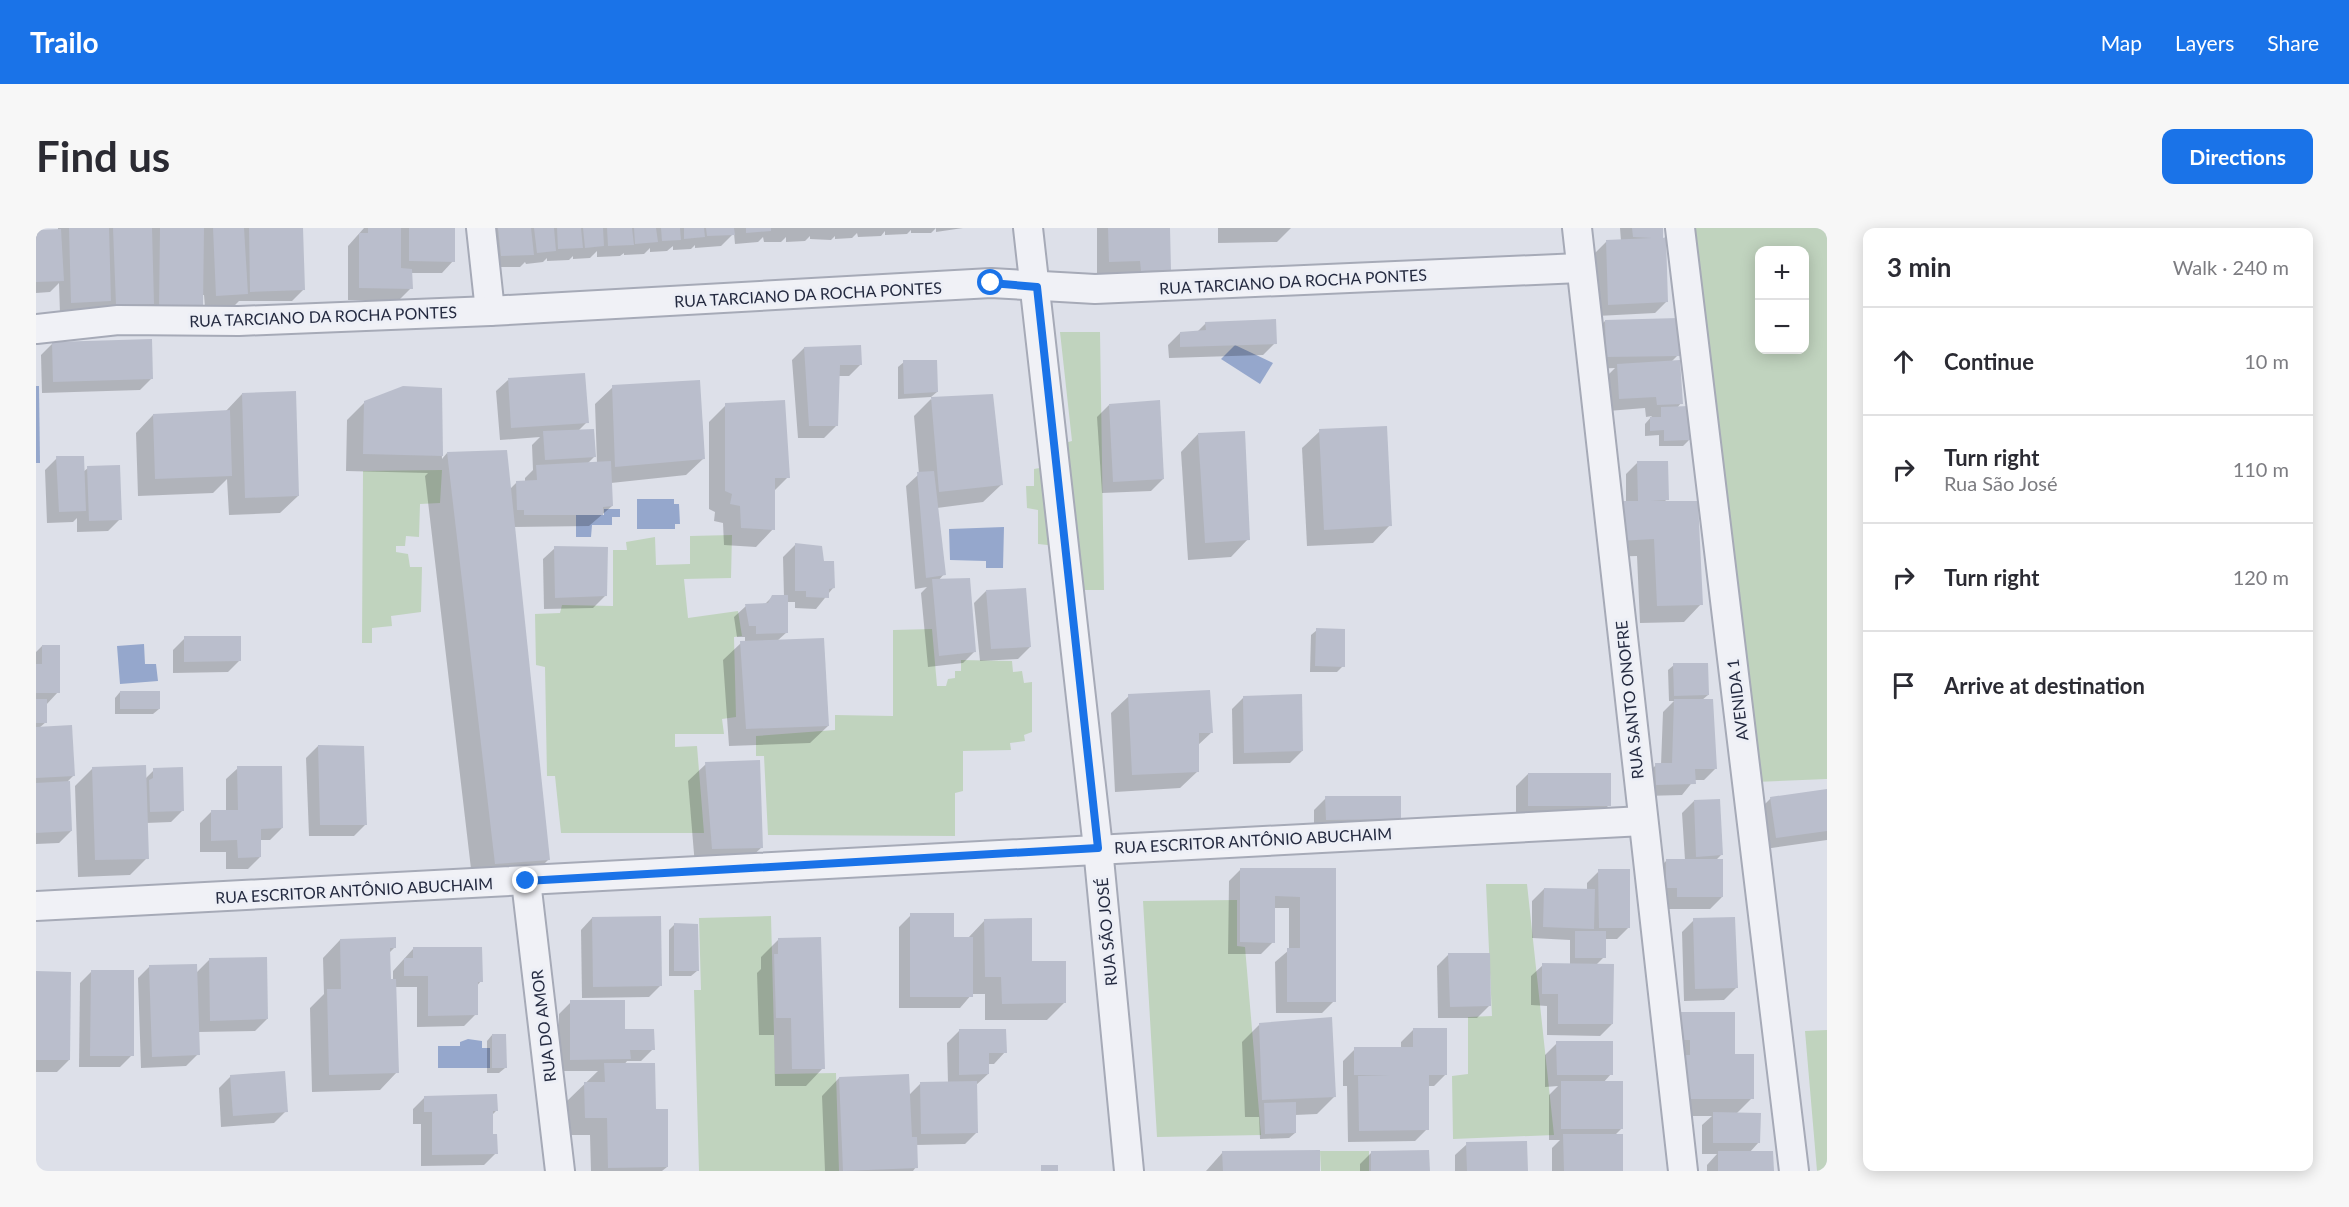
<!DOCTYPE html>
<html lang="en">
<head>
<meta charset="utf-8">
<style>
	body { margin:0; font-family:Lato,sans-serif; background:#f7f7f7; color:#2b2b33 }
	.controls { position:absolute; right:18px; top:18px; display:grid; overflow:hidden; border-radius:12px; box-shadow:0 3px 15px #0003 }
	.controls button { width:54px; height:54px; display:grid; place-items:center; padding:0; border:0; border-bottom:2px solid #e1e1e2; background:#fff; color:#2b2b33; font:30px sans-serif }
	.stop { position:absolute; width:18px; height:18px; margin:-14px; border:4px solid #1a73e8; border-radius:50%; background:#fff }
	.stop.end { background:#1a73e8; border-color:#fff; box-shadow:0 2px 6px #0008 }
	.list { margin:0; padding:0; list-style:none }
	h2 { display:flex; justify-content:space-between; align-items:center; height:78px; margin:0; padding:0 24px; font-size:26px }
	h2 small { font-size:20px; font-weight:400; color:#7c7c81 }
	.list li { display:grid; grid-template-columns:39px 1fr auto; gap:18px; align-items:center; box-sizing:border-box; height:108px; padding:0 24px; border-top:2px solid #e1e1e2 }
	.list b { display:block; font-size:22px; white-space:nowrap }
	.list p { margin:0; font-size:20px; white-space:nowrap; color:#7c7c81 }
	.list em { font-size:20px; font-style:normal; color:#7c7c81 }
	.icon { flex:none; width:33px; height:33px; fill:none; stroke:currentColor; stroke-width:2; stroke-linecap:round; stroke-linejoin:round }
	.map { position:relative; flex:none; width:1791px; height:943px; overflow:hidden; border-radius:12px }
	header { display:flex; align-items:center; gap:36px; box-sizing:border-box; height:84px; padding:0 30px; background:#1a73e8; color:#fff }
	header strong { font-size:28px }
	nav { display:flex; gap:33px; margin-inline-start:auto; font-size:21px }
	.intro { display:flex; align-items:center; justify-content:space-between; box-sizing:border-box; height:144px; padding:0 36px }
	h1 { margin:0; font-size:42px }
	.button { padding:15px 27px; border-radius:12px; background:#1a73e8; color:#fff; font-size:21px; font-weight:700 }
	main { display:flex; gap:36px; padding:0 36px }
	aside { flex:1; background:#fff; border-radius:12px; box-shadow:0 3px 15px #0003 }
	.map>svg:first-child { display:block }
</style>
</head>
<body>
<header>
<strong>Trailo</strong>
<nav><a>Map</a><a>Layers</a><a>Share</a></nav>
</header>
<div class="intro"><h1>Find us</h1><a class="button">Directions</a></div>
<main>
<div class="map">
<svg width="1791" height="943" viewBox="0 0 1791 943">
	<rect width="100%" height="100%" fill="#dde0e9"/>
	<g fill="#c0d3be" fill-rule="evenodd">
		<path d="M1654,0H1791V551L1719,554ZM1724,22H1768V122H1724Z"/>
		<path d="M1024,104H1064L1068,362H1042L1021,318L1002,316V282L991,280L990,258H998V241L1009,239V220L1036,213Z"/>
		<path d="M406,242L404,275L384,276L383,309L370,308L369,318H360V324L372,326L374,339H386L385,384L355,388L356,398L336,400V415H326L327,243Z"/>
		<path d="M696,307L695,350L648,351L652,390L702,383L706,408L698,409L700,489L686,491L688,506H639V519L661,518L668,605H525L519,548H511L509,439L500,437L499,386L524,385L526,377L577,378V322H591L590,314L619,309L620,337L654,336V308Z"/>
		<path d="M896,401L901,458H910L912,451L919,450V443H925V432L976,433L977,444L986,443L988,455L996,454V504L988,507L989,513L974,515L975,522L927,523V563L919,565V608L732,607L728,528H720V508L799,502V487L857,488V402Z"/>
		<path d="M1450,656H1491L1518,907L1417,911L1416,848L1432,846V789L1456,788Z"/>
		<path d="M1201,672V718L1209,719L1225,907L1121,909L1107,673Z"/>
		<path d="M735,688L739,846L800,845L803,943H663L658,762H665L663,690Z"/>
		<path d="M1791,802V943H1781L1769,803Z"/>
		<path d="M1284,923H1333V943H1285Z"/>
	</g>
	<g fill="#95a7cc">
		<path d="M1199,117L1237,135L1224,156L1185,131Z"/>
		<path d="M0,158H3L4,235H0Z"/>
		<path d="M601,271H638V276H643L644,296H639V301H601Z"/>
		<path d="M568,281H584V289H576V297H556L555,309H540V287H568Z"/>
		<path d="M968,299L967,340H950V333L914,332L913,301Z"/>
		<path d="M108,416L109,436H120L122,453L84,456L81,418Z"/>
		<path d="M432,811L446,813V820H454V840H402V818H424V814Z"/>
	</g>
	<g fill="#0003">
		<path d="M22,0H266L268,61L256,73H203L198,78L169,79L168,67H166V79L68,88V78L61,85L24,86L23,55L14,64L0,65V4L22,3Z"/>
		<path d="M328,0H417V33L406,45H374L375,60L363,72H312V18Z"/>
		<path d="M450,0H927L900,4V0L895,5H875V2L871,6L849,7V3L845,8L822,9L821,5L816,10L799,11V8L795,12L774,11V8L769,13L750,14V9L745,14H728L727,9L722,14L699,16L698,5L685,18L659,20V17L655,21L637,22V18L631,23L614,24V20L608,26L588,27V25L584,28L561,29V23L554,30L537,31V28L533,32L511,33V30L507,34L490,36L489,34L484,39H454Z"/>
		<path d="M1061,0H1133V42L1121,54H1093V45H1061Z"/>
		<path d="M1182,0H1255L1241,14L1182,15Z"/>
		<path d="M1584,0H1625L1631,73L1619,85L1561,88L1558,26L1570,14L1585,13Z"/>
		<path d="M1569,93L1642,127L1635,134L1645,175L1641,180L1653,212L1647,218H1623V207L1609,208V196L1616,188L1610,189L1609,180L1572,183L1570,149L1579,140L1558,141L1557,105Z"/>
		<path d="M1170,95L1239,115L1227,127L1133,130L1132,117L1144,105L1161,104Z"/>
		<path d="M17,115L116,150L104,162L6,165L5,127Z"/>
		<path d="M768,120L825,136L813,148H802L800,198L788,210H762L756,132Z"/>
		<path d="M868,134L901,164L895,169L862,171V139Z"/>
		<path d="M472,152L551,194L542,203L558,229L552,235H561L559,176L577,159L668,230L650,247L575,255L576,278L553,298L478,299L512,632L490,654L437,658L389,248L392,245L310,243L311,192L329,174L404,161L406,231L411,225L474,261L481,254H489V250L497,242L496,217L504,209L464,212L460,163Z"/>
		<path d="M206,166L262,268L244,285L193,287L191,251L177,265L102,268L100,205L117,187L189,184Z"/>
		<path d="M895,171L965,257L947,274L901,280L908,346L902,353L939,423L927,435L892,439L885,365L891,359L879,361L870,258L883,246L878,188Z"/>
		<path d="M690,177L752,249L738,263L737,301L720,319L688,317L687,295L678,293L679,284L673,281V194Z"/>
		<path d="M1073,177L1127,251L1115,263L1066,265L1061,189Z"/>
		<path d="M1284,203L1354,297L1337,315L1271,318L1266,220Z"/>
		<path d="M1162,206L1212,311L1195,329L1152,332L1145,224Z"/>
		<path d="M21,230L47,244L52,240L84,291L72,303L41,304V290L37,294L11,295L9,242Z"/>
		<path d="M1602,234L1631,271L1628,274L1665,376L1648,394L1604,395L1601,328L1566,329L1570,292L1590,274V246Z"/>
		<path d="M759,317L787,335L797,360L780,381L759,380V374H750L751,404L741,413L792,498L774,515L693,518L687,432L705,415H709V409H701L698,389L710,378L728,377L736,369H748L747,329Z"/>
		<path d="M519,320L569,368L557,380L508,381L507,331Z"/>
		<path d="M950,363L994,419L982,431L944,433L938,375Z"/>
		<path d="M1281,402L1307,438L1301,444H1274L1275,407Z"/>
		<path d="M149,410L204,432L192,444L137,445V422Z"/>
		<path d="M6,418L22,464L10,477V494L3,500L38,547L32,553L35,603L23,615L0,616V424Z"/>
		<path d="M1638,437L1672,467L1666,472L1680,540L1668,552H1658L1646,567L1608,568V549L1620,537H1625L1627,484L1638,473H1633L1632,442Z"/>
		<path d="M84,464L123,481L117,486H79V470Z"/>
		<path d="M1093,468L1175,505L1161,518L1162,543L1144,560L1079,564L1075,485Z"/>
		<path d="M1207,470L1266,523L1254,535L1197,536L1196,481Z"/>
		<path d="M282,518L329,597L318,608H273L270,530Z"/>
		<path d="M670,536L726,619L708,636L659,638L652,553Z"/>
		<path d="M57,540L109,551L118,542L147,582L135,594L110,595L111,630L94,647L42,649L39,558Z"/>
		<path d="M202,540L246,600L234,612H224V629L212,641H190V624H164V595L176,583H190V551Z"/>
		<path d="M1492,546L1573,577L1561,589H1480V558Z"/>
		<path d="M1791,562V612L1729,621L1723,582L1735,570Z"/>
		<path d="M1290,570L1364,591L1352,602L1278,604V582Z"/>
		<path d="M1658,573L1685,627L1679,633L1686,669L1674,681H1629L1619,644L1631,632H1649L1646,585Z"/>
		<path d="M1205,641L1299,642L1298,773L1286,785H1240L1239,734L1253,722V680H1238L1237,714L1225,726H1192L1193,653Z"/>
		<path d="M1563,643L1593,699L1581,711H1568V729L1560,737L1576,796L1564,808L1511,807V778L1495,777V748L1507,737H1534V712L1496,710V673L1508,661L1551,662V655Z"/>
		<path d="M875,687L916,711L932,710L949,692L995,735L1029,774L1011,792H949V766H936L924,780H863V699Z"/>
		<path d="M556,690L625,757L613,769L546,770L545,702Z"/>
		<path d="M1658,692L1700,760L1688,772L1648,773L1646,704Z"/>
		<path d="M638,697L661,743L655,748H633V702Z"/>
		<path d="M304,712L359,719L353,725V752H357V743L377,721L445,753L440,759V786L428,798L381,799V759H359L361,844L344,862L276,864L274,780L288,766L287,730Z"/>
		<path d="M742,712L787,840L770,858H739L738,807H723L721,745L725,741V729Z"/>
		<path d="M1413,726L1453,778L1441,790H1402L1401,738Z"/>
		<path d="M174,731L231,791L219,803L162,804V826L150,838L105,840L102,750L114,738L160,745Z"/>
		<path d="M56,743L96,827L84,839H43L44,755Z"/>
		<path d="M0,745L33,832L21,844H0Z"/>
		<path d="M535,774L617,821L605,833H591L588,837L618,883L631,939L626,943H555L554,907H532L531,873L562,843H523V786Z"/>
		<path d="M1646,786L1697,828L1716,870L1700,886L1723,914L1713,925L1736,943H1671V937L1681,926H1666V897L1676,888H1634L1628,803Z"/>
		<path d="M1223,797L1298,869L1281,886L1259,887V905L1253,910L1224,911L1223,889H1209L1206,814Z"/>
		<path d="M1377,802L1410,846L1398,858H1391V901L1379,913L1312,914L1311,858H1307V833L1319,821L1365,820V814Z"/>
		<path d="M923,803L969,824L958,836H952V846L939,858L941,904L929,916L880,917V939L877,943H789L786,868L803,850L872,868L884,856L912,855L911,815Z"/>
		<path d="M456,807L469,840L463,845H451V813Z"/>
		<path d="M1521,815L1575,846L1567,855L1586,900L1579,907L1586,943H1516V920L1524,912H1513V867L1522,858L1509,859V827Z"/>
		<path d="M195,848L250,883L238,895L185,899L183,860Z"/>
		<path d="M389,869L460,883L455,888V907L460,925L448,937L385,938V896H377V881Z"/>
		<path d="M1431,916L1491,943H1419V927Z"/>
		<path d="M1187,924L1282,943H1170Z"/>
		<path d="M1336,924L1392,943H1324V936Z"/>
	</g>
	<g fill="#babecc">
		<path d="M33,0H73L75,73L35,75Z"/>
		<path d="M77,0H116L118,76L80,77Z"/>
		<path d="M124,0H168L167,79H123Z"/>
		<path d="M177,0H208L212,66L180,68Z"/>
		<path d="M213,0H267L269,62L214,64Z"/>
		<path d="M332,0H365V40L376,41L377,61L323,60V5H332Z"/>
		<path d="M373,0H419V34L373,33Z"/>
		<path d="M462,0H495L498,27L465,28Z"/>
		<path d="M498,0H518L520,23L501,25Z"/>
		<path d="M521,0H545L547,20L522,21Z"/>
		<path d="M547,0H567L568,18L549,20Z"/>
		<path d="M571,0H596L598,17L572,18Z"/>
		<path d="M598,0H620L622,14L599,16Z"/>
		<path d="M625,0H644L645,12L626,13Z"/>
		<path d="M648,0H668L669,9L648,11Z"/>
		<path d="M670,0H698L699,7L671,8Z"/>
		<path d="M710,0H735V3L710,5Z"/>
		<path d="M1072,0H1134L1135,42L1105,43L1104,33L1073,34Z"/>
		<path d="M1596,0H1627V10L1630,9L1632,74L1572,77L1570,12L1616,10L1597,9Z"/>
		<path d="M25,1L28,53L0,54V2Z"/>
		<path d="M1643,90L1644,128L1570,129L1569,92Z"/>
		<path d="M1240,91L1241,116L1144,119V104L1170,102L1169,94Z"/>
		<path d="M116,111L117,151L17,154L16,114Z"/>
		<path d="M825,117L826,137H804L802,198H773L768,119Z"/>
		<path d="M867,132H901L902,164L868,166Z"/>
		<path d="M1644,132L1647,176L1621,177L1620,169L1583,171L1581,136Z"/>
		<path d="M549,145L553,195L475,200L472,150Z"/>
		<path d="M664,152L669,231L579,239L576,157Z"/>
		<path d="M367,158L406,160L407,228L327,226L328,173Z"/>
		<path d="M260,163L263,268L209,270L206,165Z"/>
		<path d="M957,166L967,257L903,264L895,169Z"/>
		<path d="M749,172L754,250H739V302L705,300L704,278L694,276L696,266L689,263V175Z"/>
		<path d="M1124,172L1128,251L1077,254L1073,176Z"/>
		<path d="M1654,178V212L1628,213V202L1614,203V189H1625V179Z"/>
		<path d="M194,182L196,248L119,251L117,186Z"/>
		<path d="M1351,198L1356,298L1288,302L1283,201Z"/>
		<path d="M558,201L560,229L509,232L507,203Z"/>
		<path d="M1209,203L1214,312L1169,315L1162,205Z"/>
		<path d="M471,222L514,632L459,636L411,224Z"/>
		<path d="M20,228H48L50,283L23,284Z"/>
		<path d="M575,233L577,278L567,279V287H488V282H481L480,253L501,252L500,237Z"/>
		<path d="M1601,233H1632L1633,272L1615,273H1662L1667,377L1621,378L1618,311L1583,313L1588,295L1587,273H1602Z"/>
		<path d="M84,237L86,292L53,293L51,238Z"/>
		<path d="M898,243L910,347L890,350L881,244Z"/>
		<path d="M759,315L786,318L788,333H798L799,360L793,361V370L770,369V363H759Z"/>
		<path d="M518,318L572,319L571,368L519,370Z"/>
		<path d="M934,350L940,424L903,428L896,351Z"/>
		<path d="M990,360L995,419L955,421L950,362Z"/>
		<path d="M736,367H752V405L720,406V398H713L709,376L732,375Z"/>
		<path d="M1280,400L1309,401V439L1279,438Z"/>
		<path d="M148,408H205V433L148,434Z"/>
		<path d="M788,410L793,498L710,501L704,413Z"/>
		<path d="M6,417H24V465H0V436H6Z"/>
		<path d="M1637,435H1672L1673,467L1638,468Z"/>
		<path d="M1174,462L1177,505H1163V544L1096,547L1092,466Z"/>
		<rect x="84" y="463" width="40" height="18"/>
		<path d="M1266,466L1267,523L1208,525L1207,468Z"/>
		<rect x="0" y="471" width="11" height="24"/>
		<path d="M1638,471H1677L1681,541H1659L1660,556L1620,557L1619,535H1636Z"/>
		<path d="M36,497L39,548L0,550V499Z"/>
		<path d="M282,517L328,518L331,597H284Z"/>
		<path d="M724,532L727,620L676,621L669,534Z"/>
		<path d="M110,537L113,631L59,632L56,539Z"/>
		<path d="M201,538H246L247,600L225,601V629L202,630L201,612L175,613V582H202Z"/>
		<path d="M147,539L148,583L114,584L113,552L117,550V540Z"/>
		<rect x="1492" y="545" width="83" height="33"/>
		<path d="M34,553L36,603L0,605V555Z"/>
		<path d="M1791,561V603L1740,610L1734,569Z"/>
		<path d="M1289,568H1365V591L1290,592Z"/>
		<path d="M1684,571L1687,627L1660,629L1658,572Z"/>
		<path d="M1630,631H1687V669H1641V660H1630Z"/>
		<path d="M1204,640H1300V774H1251V720H1264V669L1239,668V715L1204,714Z"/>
		<path d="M1562,641H1594V700H1563Z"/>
		<path d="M1508,660L1559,661L1558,701L1507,699Z"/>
		<path d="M874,685H918V709H937V769H874Z"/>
		<path d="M625,688L626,758L557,759L556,689Z"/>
		<path d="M1699,689L1702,760L1659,761L1657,690Z"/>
		<path d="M996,690V733H1030V775L966,776L965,749H949L948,691Z"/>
		<path d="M638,695L662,696L663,743H638Z"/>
		<rect x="1539" y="703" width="31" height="27"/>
		<path d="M360,709V720H354L355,751H360L363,845L293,847L291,761H305L304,711Z"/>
		<path d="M785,709L789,841H756L755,790H740L738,726H742V710Z"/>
		<path d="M377,719H446L447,754H442V787L392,788V748H368V730H377Z"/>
		<path d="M1412,725H1454L1455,778L1414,779Z"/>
		<path d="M231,729L232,791L174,793L173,730Z"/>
		<path d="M1506,735L1578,736L1577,796H1522V766H1506Z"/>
		<path d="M161,736L164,827L116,829L113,737Z"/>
		<path d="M55,742H98V828H54Z"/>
		<path d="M0,743L35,744L34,832H0Z"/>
		<path d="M534,772H589V801H618L619,822H594L595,831L534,832Z"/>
		<path d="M1645,784H1699V826H1718V871H1650V827H1654V812H1646Z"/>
		<path d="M1296,789L1300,869L1226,872L1223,795Z"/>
		<path d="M1377,800H1411V847H1393V902L1323,903L1322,848L1354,847H1318V819H1377Z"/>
		<path d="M923,801H970L971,825H953V846L923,847Z"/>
		<path d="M456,806H470L471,840H456Z"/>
		<path d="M1520,813H1577V847H1521Z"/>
		<path d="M568,835H619L620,881H632V939L572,940L571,890H549L548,854H569Z"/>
		<path d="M249,843L252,884L197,888L194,847Z"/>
		<path d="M873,846L876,909H881L882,940L807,943L803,849Z"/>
		<path d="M941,853L942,905L885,906L884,854Z"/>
		<rect x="1525" y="853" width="62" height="48"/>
		<path d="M461,866L462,883H457V906H461L462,926L396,927V884H388V868Z"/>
		<path d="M1260,874V905L1229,906L1228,875Z"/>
		<path d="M1677,884L1725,885L1724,915H1677Z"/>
		<path d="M1527,906H1587V943H1528Z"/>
		<path d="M1491,913L1492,943H1431L1430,914Z"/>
		<path d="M1284,922V943H1187L1186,923Z"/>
		<path d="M1393,922L1394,943H1335V923Z"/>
		<path d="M1682,923H1737L1738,943H1682Z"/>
		<rect x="1005" y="937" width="17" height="6"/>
	</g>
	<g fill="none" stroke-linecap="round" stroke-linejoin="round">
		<g stroke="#a6aab7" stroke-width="32">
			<g id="street">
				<path d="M445,0L454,83"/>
				<path d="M992,0L1062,620L1093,943"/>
				<path d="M1541,0L1647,943"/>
				<path d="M1644,0L1758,943"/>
				<path d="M0,101L82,92L203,93L454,83L955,55L1059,61L1544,40"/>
				<path d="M490,653L524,943"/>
				<path d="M0,678L1607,593"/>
			</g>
		</g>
		<use href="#street" stroke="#f0f1f6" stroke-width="28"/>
	</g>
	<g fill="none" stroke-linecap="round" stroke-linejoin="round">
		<path stroke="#1a73e8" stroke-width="8" d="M490,653L1062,620L1001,59L955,55"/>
	</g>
	<g text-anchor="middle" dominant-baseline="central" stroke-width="6" stroke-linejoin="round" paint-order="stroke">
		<g font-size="16" fill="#252b41" stroke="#edeff6">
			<text transform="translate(1257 53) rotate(-3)">RUA TARCIANO DA ROCHA PONTES</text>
			<text transform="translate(772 66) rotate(-3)">RUA TARCIANO DA ROCHA PONTES</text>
			<text transform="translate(287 88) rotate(-2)">RUA TARCIANO DA ROCHA PONTES</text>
			<text transform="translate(1593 472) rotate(-96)">RUA SANTO ONOFRE</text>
			<text transform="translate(1701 472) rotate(-97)">AVENIDA 1</text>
			<text transform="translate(1217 612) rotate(-3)">RUA ESCRITOR ANTÔNIO ABUCHAIM</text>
			<text transform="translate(318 662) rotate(-3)">RUA ESCRITOR ANTÔNIO ABUCHAIM</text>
			<text transform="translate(1070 704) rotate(-95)">RUA SÃO JOSÉ</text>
			<text transform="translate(507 798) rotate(-97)">RUA DO AMOR</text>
		</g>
	</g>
</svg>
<div class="controls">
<button>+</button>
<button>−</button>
</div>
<div class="stop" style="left:955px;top:55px"></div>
<div class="stop end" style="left:490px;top:653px"></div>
</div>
<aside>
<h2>3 min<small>Walk · 240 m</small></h2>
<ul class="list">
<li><svg class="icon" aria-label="ahead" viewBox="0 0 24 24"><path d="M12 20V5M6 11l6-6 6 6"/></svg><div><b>Continue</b></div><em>10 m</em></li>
<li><svg class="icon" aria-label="right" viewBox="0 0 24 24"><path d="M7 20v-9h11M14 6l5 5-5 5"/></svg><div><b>Turn right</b><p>Rua São José</p></div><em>110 m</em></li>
<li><svg class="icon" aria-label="right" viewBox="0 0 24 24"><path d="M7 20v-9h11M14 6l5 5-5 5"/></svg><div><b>Turn right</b></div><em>120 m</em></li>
<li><svg class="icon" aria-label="arrive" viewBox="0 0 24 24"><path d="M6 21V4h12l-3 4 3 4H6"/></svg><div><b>Arrive at destination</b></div></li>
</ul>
</aside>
</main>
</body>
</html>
